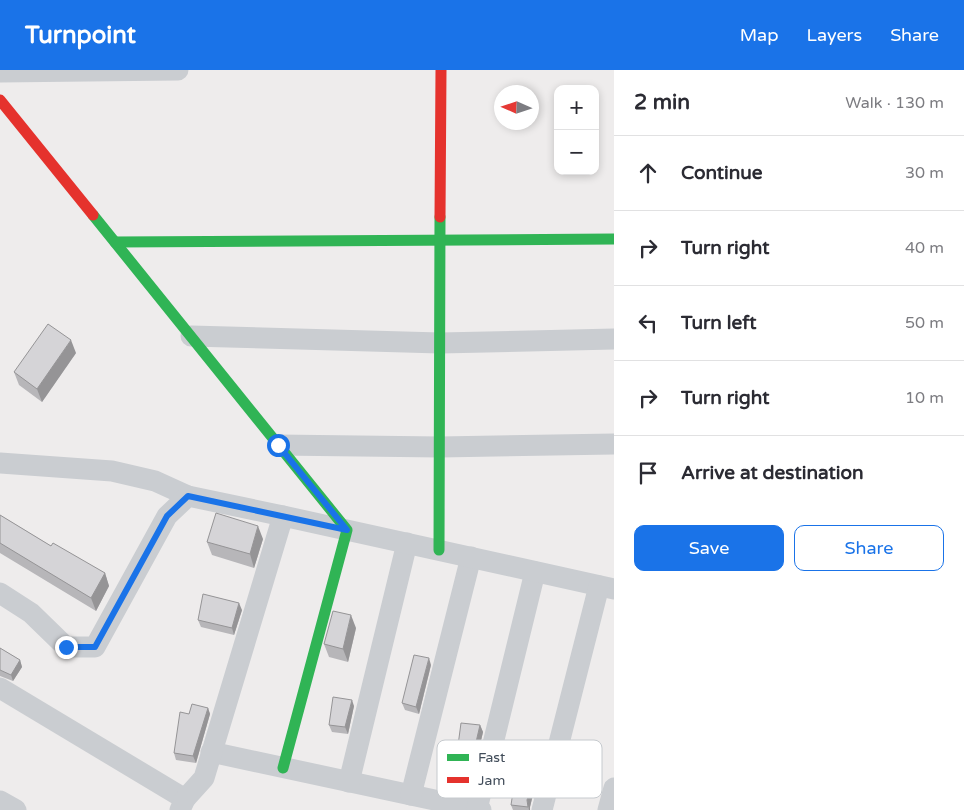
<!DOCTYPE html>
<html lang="en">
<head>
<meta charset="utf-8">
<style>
	body { margin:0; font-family:"Varela Round",sans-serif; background:#f2f2f3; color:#2b2b33 }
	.controls { position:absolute; right:15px; top:15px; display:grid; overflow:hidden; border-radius:10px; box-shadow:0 2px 8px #0003 }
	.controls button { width:45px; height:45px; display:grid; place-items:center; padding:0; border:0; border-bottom:1px solid #e1e1e2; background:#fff; color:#2b2b33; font:25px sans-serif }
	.compass { position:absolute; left:494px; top:15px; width:45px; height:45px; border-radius:50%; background:#fff; box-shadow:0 2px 8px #0003; rotate:273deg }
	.stop { position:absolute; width:15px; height:15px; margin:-11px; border:4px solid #1a73e8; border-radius:50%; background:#fff }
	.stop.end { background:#1a73e8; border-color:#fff; box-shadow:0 1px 5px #0008 }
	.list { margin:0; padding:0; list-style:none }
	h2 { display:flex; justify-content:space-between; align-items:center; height:65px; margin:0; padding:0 20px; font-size:21px }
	h2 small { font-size:16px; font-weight:400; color:#7c7c81 }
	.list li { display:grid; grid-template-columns:32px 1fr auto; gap:15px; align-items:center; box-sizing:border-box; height:75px; padding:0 20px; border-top:1px solid #e1e1e2 }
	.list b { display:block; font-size:19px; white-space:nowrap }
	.list em { font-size:16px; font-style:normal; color:#7c7c81 }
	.actions { display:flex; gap:10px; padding:15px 20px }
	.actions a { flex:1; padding:11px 0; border:1px solid #1a73e8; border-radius:10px; text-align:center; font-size:18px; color:#1a73e8 }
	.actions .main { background:#1a73e8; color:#fff }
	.icon { flex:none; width:28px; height:28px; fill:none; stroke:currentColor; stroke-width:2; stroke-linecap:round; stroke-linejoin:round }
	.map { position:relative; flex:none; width:614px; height:740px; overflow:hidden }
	header { display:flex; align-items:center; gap:30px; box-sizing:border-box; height:70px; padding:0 25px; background:#1a73e8; color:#fff }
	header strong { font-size:24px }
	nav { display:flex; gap:28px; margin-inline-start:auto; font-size:18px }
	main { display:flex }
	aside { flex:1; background:#fff }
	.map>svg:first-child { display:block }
</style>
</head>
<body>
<header>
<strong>Turnpoint</strong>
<nav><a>Map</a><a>Layers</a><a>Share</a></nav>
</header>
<main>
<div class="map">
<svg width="614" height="740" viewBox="0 0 614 740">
	<rect width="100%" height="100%" fill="#eeecec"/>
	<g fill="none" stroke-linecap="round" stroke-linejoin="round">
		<g stroke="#cacdd1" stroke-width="21">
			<path d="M0,2L178,0"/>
			<path d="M191,266L440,273L614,269"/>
			<path d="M278,375L440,377L614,374"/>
			<path d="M0,393L112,401L155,411L188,426"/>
			<path d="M0,523L31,543L66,577H95L167,446L188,426L283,446"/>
			<path d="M0,618L185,729"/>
			<path d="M211,682L481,740"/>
			<path d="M349,712L407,473"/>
			<path d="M411,725L471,487"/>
			<path d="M0,731L16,740"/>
			<path d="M477,739L535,502"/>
			<path d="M180,740L185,729L204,708L283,446L614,519"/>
			<path d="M542,740L599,516"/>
			<path d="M608,740L614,718"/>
		</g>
		<g stroke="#30b455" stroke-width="11">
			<path d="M93,145L347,460L283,698"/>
			<path d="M115,172L614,169"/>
			<path d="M439,480L440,147"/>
		</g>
		<g stroke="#e5322d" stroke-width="11">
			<path d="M0,30L93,145"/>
			<path d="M440,147L441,0"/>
		</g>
	</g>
	<g fill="#b7b6b9">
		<path d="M76,283L42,332L19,315L14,302Z"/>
		<path d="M0,445L51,476L105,503L109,516L96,541L0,483Z"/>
		<path d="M263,469L254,498L212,485L207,472Z"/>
		<path d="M242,540L234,565L201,557L198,550Z"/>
		<path d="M356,558L348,592L329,587L324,574Z"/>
		<path d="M0,578L20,590L22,597L13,611L0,606Z"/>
		<path d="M431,595L419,644L405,640L402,633Z"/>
		<path d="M354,636L348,664L332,662L329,655Z"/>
		<path d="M208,638L210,644L196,693L176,690L174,683L189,644Z"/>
		<path d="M480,655L483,662L476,692L460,690L457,683Z"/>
		<path d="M534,706L536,712L530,737V740H513L511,735Z"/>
	</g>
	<g fill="#959496">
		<path d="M71,270L76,283L42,332L37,319Z"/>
		<path d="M258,456L263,469L254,498L250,484Z"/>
		<path d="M105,503L109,516L96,541L91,528Z"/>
		<path d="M239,533L242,540L234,565L232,558Z"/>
		<path d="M351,545L356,558L348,592L343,579Z"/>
		<path d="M429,588L431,595L419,644L416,637Z"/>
		<path d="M20,590L22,597L13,611L11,605Z"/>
		<path d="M352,630L354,636L348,664L345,657Z"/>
		<path d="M208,638L210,644L196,693L193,686Z"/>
		<path d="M480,655L483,662L476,692L473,685Z"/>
		<path d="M534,706L536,712L530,737V740H529L527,730Z"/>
	</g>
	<g fill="#d5d4d7" stroke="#959496">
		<path d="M48,254L71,270L37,319L14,302Z"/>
		<path d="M216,443L258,456L250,484L207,472Z"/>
		<path d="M0,445L51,476L53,473L105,503L91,528L0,473Z"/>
		<path d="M203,524L239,533L232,558L198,550Z"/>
		<path d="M333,541L351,545L343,579L324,574Z"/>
		<path d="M0,578L20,590L11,605L0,600Z"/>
		<path d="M414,585L429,588L416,637L402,633Z"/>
		<path d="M333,627L352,630L345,657L329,655Z"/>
		<path d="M192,634L208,638L193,686L174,683L180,642L189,644Z"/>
		<path d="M461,653L480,655L473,685L457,683Z"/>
		<path d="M516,703L534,706L527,730L528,737L511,735Z"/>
	</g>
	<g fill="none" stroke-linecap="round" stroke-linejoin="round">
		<path stroke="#1a73e8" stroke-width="6" d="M66,577H95L167,446L188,426L347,460L278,375"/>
	</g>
	<rect x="437" y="670" width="165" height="58" rx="8" fill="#fff" stroke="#c6cace" stroke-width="1"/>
	<rect x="447" y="684" width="22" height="7" fill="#30b455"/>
	<rect x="447" y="707" width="22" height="6" fill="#e5322d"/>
	<g font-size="14" fill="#424d5a">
		<text x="478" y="692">Fast</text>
		<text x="478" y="715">Jam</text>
	</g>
</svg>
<div class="controls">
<button>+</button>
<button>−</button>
</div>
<svg class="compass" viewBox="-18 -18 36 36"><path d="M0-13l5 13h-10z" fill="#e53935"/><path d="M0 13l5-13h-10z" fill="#7c7c81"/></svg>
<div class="stop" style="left:278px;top:375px"></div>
<div class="stop end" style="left:66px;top:577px"></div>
</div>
<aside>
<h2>2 min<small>Walk · 130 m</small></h2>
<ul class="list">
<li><svg class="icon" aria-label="ahead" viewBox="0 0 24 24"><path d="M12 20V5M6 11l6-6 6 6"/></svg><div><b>Continue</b></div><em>30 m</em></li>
<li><svg class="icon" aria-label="right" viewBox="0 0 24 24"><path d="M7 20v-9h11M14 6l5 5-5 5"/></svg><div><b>Turn right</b></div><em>40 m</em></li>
<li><svg class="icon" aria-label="left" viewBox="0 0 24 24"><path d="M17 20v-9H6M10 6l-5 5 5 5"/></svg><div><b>Turn left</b></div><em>50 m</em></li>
<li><svg class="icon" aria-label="right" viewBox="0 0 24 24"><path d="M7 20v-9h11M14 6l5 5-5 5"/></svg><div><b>Turn right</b></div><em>10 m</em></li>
<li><svg class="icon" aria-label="arrive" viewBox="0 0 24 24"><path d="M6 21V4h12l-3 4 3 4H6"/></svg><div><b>Arrive at destination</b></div></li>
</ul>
<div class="actions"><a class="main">Save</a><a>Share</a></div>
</aside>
</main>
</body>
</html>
